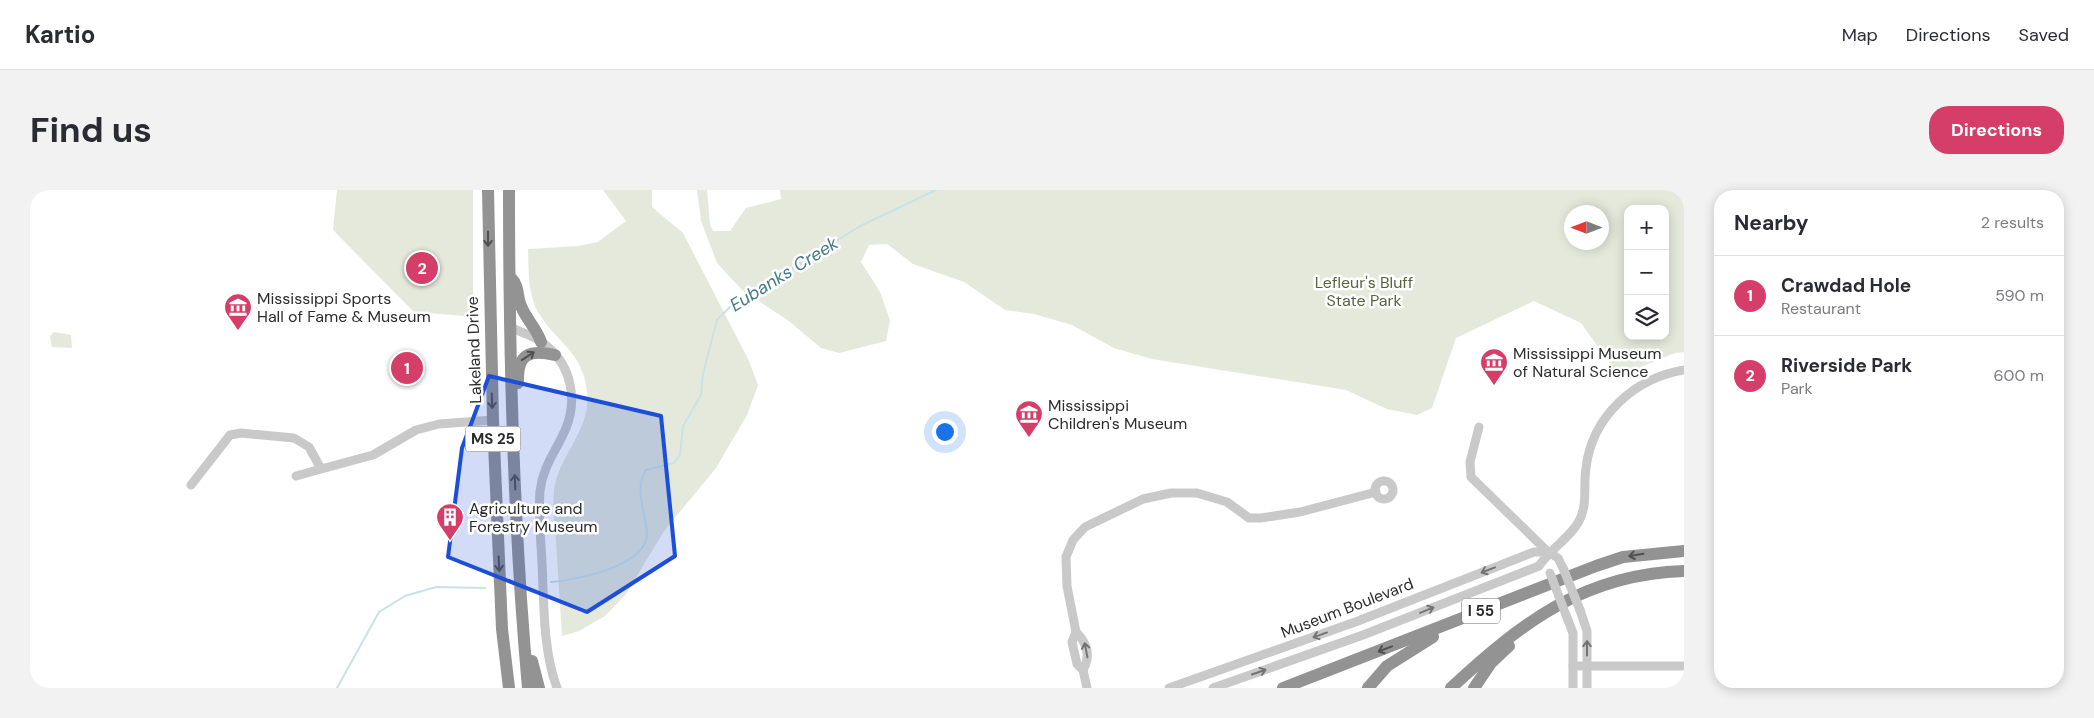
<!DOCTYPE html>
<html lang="en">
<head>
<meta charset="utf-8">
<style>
	body { margin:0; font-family:"DM Sans",sans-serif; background:#f2f2f3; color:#2b2b33 }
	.controls { position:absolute; right:15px; top:15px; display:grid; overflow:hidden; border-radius:10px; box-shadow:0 2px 12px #0003 }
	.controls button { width:45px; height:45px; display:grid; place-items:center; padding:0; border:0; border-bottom:1px solid #e1e1e2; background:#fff; color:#2b2b33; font:25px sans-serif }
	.compass { position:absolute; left:1534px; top:15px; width:45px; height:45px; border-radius:50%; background:#fff; box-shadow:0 2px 12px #0003; rotate:270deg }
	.you { position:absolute; left:914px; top:241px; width:18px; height:18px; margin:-12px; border:4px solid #fff; border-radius:50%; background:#1a73e8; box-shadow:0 0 0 8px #1a73e833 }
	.badge { display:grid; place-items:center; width:32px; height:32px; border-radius:50%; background:#d43e68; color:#fff; font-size:16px; font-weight:700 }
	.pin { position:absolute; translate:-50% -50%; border:2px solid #fff; box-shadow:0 1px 5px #0006 }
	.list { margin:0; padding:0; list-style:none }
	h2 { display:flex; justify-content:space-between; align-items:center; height:65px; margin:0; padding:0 20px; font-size:21px }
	h2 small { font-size:16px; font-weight:400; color:#7c7c81 }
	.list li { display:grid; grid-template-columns:32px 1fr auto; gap:15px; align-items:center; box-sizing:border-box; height:80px; padding:0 20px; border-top:1px solid #e1e1e2 }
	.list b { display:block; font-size:19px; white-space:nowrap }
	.list p { margin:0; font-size:16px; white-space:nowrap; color:#7c7c81 }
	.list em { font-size:16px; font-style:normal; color:#7c7c81 }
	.icon { flex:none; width:28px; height:28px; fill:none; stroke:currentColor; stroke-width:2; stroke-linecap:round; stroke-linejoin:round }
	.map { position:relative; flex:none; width:1654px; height:498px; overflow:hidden; border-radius:20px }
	header { display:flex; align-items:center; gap:30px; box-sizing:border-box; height:70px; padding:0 25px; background:#fff; border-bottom:1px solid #e1e1e2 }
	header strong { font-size:24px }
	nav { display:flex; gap:28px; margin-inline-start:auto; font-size:18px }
	.intro { display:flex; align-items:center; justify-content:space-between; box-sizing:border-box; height:120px; padding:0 30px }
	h1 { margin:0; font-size:35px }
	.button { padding:12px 22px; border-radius:20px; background:#d43e68; color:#fff; font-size:18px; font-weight:700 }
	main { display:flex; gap:30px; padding:0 30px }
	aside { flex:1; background:#fff; border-radius:20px; box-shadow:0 2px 12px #0003 }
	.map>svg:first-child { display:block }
</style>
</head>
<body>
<header>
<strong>Kartio</strong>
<nav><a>Map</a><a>Directions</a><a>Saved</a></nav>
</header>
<div class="intro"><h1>Find us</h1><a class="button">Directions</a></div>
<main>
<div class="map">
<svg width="1654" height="498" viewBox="0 0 1654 498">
	<rect width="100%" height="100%" fill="#fff"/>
	<g fill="#e5e9db" fill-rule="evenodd">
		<path d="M307,0H443V123L436,126L384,122L303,40Z"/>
		<path d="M573,0H622V17L653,43L719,171L728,195L717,225L686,278L634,341L596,404L575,426L549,441L532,446C530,414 528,383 526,351C525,335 522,317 524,301C528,265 562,240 557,201C552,161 529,155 510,125C497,105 499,81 498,59L548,56L568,52L596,31Z"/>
		<path d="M667,0H677L680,34L683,41H700L716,18L751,9L750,0H1654V162L1645,163L1589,186L1551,133L1504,111L1426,148L1402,218L1387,225L1357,219L1316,200L1122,169L1084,158L1042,135L1004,124L975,120L934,92L883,74L857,54L839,55L831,72L850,102L860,130L856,151L809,163L791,158L759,131L712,100L687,73L671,31ZM1598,19H1635V146H1598ZM1542,22H1572V52H1542Z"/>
		<path d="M24,142L41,145L42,158L22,157L20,146Z"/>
	</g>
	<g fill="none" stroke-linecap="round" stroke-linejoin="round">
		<g stroke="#c8e2e7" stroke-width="2">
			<path d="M521,392C546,390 618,376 617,343C615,321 604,299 616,280L644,273L650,265L653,236L671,205L673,184L687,130L705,112L740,93L830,36L906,0"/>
			<path d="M307,498L349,422L375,406L406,397L455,398"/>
		</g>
		<g stroke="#c9c9c9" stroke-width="9">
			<path d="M479,137C493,143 508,147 519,158C542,178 547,211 536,238C527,260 513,275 510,301C508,325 511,350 512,373C514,412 513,462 527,498"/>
			<path d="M1449,237L1440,272L1441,287L1518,362L1528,368L1533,378"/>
			<path d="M266,286L291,279"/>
			<circle cx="1354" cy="300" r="9"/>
			<path d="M161,295L200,245L211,243L264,248L279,257L291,279L343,265L386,240L409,234L463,230"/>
			<path d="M1550,420L1557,441V498"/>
			<path d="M1536,425L1543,443V498"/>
			<path d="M1046,442C1057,453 1061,466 1053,480"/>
			<path d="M1543,476H1654"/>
			<path d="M1057,498L1053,480L1047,474L1042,452L1046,442L1037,396L1036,367L1043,350L1055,337L1113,309L1141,303H1167L1197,312L1219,328H1231L1270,322L1346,302"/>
			<path d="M1139,498L1328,431L1504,362H1518"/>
			<path d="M1183,498L1333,445L1509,376C1520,359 1542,346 1549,331C1558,315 1553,295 1556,278C1562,226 1605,188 1654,180"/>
		</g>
		<g stroke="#939393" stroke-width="12">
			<path d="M458,0L463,230L472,439L479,498"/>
			<path d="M479,0C479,166 483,332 498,498"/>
			<path d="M482,89C489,96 487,108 491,116C496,129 507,139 511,152"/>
			<path d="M488,193C487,164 499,159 525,165"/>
			<path d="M502,471L509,498"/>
			<path d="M1253,498L1566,376L1593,367L1654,361"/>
			<path d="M1338,498L1357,476L1403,447"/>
			<path d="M1421,498C1491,433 1554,384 1654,381"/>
			<path d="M1444,498L1461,473L1479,456"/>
		</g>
		<g stroke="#c9c9c9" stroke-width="9">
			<path d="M1533,378L1550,420"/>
			<path d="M1520,383L1536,425"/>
		</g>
	</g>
	<defs><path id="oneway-shaft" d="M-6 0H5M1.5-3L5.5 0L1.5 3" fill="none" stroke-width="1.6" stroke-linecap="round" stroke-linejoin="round" transform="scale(1.25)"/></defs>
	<g stroke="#505050">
		<use href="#oneway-shaft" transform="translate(458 49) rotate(90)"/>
		<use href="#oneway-shaft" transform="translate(498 166) rotate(-33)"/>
		<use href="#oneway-shaft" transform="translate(462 211) rotate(88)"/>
		<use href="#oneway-shaft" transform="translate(485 292) rotate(-92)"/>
		<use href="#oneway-shaft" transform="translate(1606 365) rotate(171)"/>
		<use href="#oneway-shaft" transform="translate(469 374) rotate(87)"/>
		<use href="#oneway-shaft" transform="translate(1355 459) rotate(159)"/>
	</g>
	<g stroke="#737373">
		<use href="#oneway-shaft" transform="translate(1458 380) rotate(159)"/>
		<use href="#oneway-shaft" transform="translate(1397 420) rotate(-22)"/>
		<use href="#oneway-shaft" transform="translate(1290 445) rotate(160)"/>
		<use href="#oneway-shaft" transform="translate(1557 458) rotate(-90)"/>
		<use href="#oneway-shaft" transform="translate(1056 460) rotate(-101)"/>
		<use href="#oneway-shaft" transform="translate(1229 482) rotate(-19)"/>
	</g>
	<path fill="#1d4ed8" fill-opacity="0.2" stroke="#1d4ed8" stroke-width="4" stroke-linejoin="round" d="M459,186L631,226L645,366L557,422L418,367L432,258Z"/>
	<defs>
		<g id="museum-pin" transform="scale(1.4375)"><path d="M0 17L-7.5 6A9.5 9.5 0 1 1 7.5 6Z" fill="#d43e68" stroke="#fff"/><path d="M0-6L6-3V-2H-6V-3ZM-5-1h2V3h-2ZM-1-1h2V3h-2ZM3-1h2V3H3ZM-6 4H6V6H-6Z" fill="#fff"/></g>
		<g id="building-pin" transform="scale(1.4375)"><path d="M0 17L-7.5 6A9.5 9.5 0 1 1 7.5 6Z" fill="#d43e68" stroke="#fff"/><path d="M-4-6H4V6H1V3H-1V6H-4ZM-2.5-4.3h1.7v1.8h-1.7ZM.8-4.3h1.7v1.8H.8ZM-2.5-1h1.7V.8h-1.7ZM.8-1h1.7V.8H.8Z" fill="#fff"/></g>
	</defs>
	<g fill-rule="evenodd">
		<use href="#museum-pin" x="208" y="117"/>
		<use href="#museum-pin" x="1464" y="172"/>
		<use href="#museum-pin" x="999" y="224"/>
		<use href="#building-pin" x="420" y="327"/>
	</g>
	<g text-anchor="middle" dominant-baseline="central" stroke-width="5" stroke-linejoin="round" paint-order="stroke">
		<g fill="#fff" stroke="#6b6b6b" stroke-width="1">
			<rect x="435.5" y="236.5" width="55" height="25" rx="4"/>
			<rect x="1432" y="408.5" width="38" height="25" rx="4"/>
		</g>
		<g font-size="15" font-weight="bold" fill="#2c2c2c">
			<text x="463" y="249">MS 25</text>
			<text x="1451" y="421">I 55</text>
		</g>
		<g font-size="16" fill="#57633e" stroke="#fff">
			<text x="1334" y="92">Lefleur's Bluff<tspan x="1334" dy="18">State Park</tspan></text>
		</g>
		<g font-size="16" fill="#2c2c2c" stroke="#fff" text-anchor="start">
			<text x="227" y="108">Mississippi Sports<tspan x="227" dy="18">Hall of Fame &amp; Museum</tspan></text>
			<text x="1483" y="163">Mississippi Museum<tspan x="1483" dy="18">of Natural Science</tspan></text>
			<text x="1018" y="215">Mississippi<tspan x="1018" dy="18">Children's Museum</tspan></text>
			<text x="439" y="318">Agriculture and<tspan x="439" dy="18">Forestry Museum</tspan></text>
		</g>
		<g font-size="16" fill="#2c2c2c" stroke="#fff">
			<text transform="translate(444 160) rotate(-92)">Lakeland Drive</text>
			<text transform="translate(1317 418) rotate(-21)">Museum Boulevard</text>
		</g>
		<g font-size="18" font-style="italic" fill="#427a86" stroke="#fff">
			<text transform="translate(754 84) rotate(-32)">Eubanks Creek</text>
		</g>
	</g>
</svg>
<div class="controls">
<button>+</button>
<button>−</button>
<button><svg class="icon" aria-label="layers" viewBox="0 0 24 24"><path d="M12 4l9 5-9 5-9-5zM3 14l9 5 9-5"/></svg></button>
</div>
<svg class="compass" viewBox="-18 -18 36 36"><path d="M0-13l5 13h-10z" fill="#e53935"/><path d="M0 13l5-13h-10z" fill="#7c7c81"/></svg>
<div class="you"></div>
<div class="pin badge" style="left:377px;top:178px">1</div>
<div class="pin badge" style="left:392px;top:78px">2</div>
</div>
<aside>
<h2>Nearby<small>2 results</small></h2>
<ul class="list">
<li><span class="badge">1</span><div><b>Crawdad Hole</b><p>Restaurant</p></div><em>590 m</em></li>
<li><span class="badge">2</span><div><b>Riverside Park</b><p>Park</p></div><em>600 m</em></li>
</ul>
</aside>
</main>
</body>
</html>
